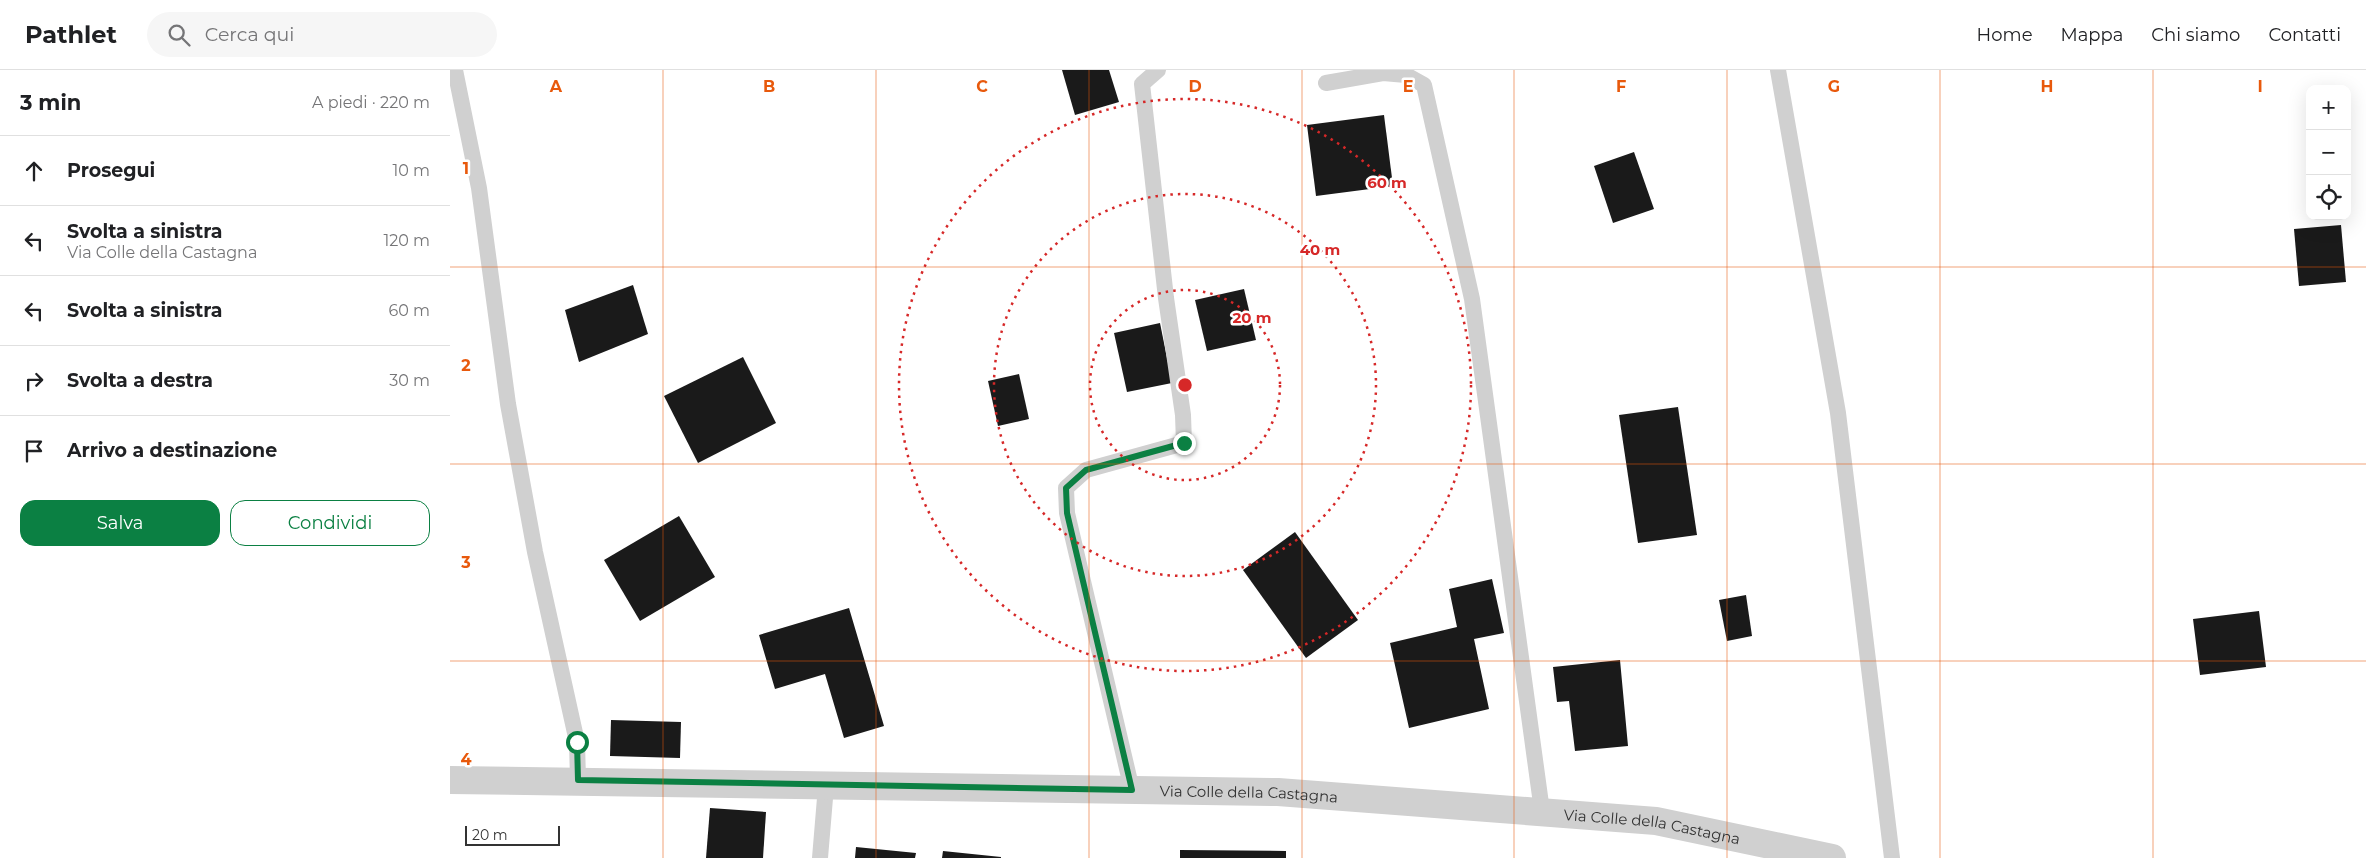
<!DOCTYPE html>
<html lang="it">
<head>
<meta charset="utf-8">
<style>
	body { margin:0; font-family:Montserrat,sans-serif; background:#f6f6f6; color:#202124 }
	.controls { position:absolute; right:15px; top:15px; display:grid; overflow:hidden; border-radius:10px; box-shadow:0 5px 20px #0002 }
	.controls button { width:45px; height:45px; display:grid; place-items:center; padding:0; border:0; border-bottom:1px solid #e0e0e0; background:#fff; color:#202124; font:25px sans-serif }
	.scale { position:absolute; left:15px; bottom:12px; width:95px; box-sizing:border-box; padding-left:5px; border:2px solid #333; border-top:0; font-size:14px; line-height:18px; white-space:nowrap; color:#333; -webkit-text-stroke:4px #fff; paint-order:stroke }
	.stop { position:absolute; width:15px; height:15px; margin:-11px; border:4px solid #0b8043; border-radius:50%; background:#fff }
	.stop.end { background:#0b8043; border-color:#fff; box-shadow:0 1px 5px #0008 }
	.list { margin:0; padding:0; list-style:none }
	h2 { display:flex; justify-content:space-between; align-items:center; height:65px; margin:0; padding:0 20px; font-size:21px }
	h2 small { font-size:16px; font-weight:400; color:#757577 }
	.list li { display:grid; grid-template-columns:32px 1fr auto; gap:15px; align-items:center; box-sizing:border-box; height:70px; padding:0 20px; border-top:1px solid #e0e0e0 }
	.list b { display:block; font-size:19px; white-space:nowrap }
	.list p { margin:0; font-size:16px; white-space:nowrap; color:#757577 }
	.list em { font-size:16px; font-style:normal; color:#757577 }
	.actions { display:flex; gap:10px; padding:15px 20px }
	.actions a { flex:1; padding:11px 0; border:1px solid #0b8043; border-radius:15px; text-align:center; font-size:18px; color:#0b8043 }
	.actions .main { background:#0b8043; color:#fff }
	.icon { flex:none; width:28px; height:28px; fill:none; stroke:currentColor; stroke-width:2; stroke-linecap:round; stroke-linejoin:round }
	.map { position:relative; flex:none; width:1916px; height:788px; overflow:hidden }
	header { display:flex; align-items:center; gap:30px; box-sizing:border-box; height:70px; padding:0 25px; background:#fff; border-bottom:1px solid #e0e0e0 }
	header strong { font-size:24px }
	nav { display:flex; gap:28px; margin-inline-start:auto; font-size:18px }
	.search { width:350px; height:45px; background:#f6f6f6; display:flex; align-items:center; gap:12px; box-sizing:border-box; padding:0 18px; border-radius:28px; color:#757577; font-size:19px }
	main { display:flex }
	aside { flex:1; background:#fff }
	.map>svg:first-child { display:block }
</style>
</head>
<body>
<header>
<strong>Pathlet</strong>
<div class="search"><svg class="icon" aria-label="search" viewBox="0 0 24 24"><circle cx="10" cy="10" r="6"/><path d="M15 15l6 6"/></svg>Cerca qui</div>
<nav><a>Home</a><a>Mappa</a><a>Chi siamo</a><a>Contatti</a></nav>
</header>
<main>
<aside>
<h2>3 min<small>A piedi · 220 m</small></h2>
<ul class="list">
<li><svg class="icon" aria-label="ahead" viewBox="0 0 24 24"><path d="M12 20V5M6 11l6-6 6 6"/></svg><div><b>Prosegui</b></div><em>10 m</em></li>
<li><svg class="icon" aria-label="left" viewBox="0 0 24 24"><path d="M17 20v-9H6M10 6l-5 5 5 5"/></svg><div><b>Svolta a sinistra</b><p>Via Colle della Castagna</p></div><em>120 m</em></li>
<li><svg class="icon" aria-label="left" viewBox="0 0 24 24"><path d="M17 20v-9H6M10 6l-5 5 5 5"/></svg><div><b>Svolta a sinistra</b></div><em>60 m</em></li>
<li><svg class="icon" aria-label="right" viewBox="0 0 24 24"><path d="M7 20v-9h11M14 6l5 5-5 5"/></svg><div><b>Svolta a destra</b></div><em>30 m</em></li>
<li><svg class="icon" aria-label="arrive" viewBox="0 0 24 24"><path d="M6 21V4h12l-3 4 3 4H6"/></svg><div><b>Arrivo a destinazione</b></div></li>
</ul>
<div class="actions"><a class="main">Salva</a><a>Condividi</a></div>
</aside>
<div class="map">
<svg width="1916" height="788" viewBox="0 0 1916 788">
	<rect width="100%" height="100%" fill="#fff"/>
	<g fill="#1a1a1a">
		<path d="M612,0H659L669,32L625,45Z"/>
		<path d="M934,45L943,116L866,126L857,55Z"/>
		<path d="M1184,82L1204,139L1163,153L1144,96Z"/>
		<path d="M1891,155L1896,212L1849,216L1844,159Z"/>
		<path d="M183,215L198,264L129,292L115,240Z"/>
		<path d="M794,219L806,270L757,281L745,230Z"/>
		<path d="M710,253L722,313L677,322L664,263Z"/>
		<path d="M293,287L326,353L248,393L214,326Z"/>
		<path d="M569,304L579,349L548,356L538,311Z"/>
		<path d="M1228,337L1247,465L1188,473L1169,345Z"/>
		<path d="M229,446L265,507L190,551L154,490Z"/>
		<path d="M845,462L908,550L856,588L793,500Z"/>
		<path d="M1042,509L1054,563L1024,569L1039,639L959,658L940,573L1007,557L999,519Z"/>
		<path d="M1296,525L1302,566L1277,571L1269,530Z"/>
		<path d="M399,538L434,656L394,668L375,604L325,619L309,565Z"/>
		<path d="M1809,541L1816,597L1750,605L1743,549Z"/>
		<path d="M1170,590L1178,676L1125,681L1119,631L1107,632L1103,597Z"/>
		<path d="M161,650L231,652L230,688L160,686Z"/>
		<path d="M260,738L316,742L313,788H256Z"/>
		<path d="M406,777L466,783L465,788H405Z"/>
		<path d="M730,780L836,781V788H730Z"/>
		<path d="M493,781L551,787V788H492Z"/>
	</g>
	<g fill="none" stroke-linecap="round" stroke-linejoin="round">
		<g stroke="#d0d0d0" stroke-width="16">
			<path d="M5,0L29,118L58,334L85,482L127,672L128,710"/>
			<path d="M1328,0L1388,343L1442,788"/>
			<path d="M876,13L933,3L956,5L974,15L1022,229L1092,741"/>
			<path d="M682,720L617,443L616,418L636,400L734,373L733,345L716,228L692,14L708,0"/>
			<path d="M370,788L376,716"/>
		</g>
		<path stroke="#d0d0d0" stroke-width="28" id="s1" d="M0,710L828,722L1206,751L1382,788"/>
	</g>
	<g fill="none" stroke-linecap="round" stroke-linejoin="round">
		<path stroke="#0b8043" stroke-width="6" d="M127,672L128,710L682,720L617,443L616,418L636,400L734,373"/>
	</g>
	<path fill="none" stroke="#e8590c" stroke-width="1" stroke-opacity="0.55" d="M213,0V788M426,0V788M639,0V788M852,0V788M1064,0V788M1277,0V788M1490,0V788M1703,0V788M0,197H1916M0,394H1916M0,591H1916"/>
	<g fill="none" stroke="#d62828" stroke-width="2.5" stroke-dasharray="2.5 5">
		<circle cx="735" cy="315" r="95"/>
		<circle cx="735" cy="315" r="191"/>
		<circle cx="735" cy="315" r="286"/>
	</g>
	<g text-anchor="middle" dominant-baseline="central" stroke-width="5" stroke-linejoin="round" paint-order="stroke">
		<g font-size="15" fill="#333" stroke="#fff">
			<text stroke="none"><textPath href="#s1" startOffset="799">Via Colle della Castagna</textPath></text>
			<text stroke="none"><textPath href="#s1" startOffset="1204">Via Colle della Castagna</textPath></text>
		</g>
	</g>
	<g font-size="16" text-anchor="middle" font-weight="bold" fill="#e8590c" stroke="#fff" stroke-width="5" stroke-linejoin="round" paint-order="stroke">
		<text x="106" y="22">A</text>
		<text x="319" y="22">B</text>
		<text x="532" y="22">C</text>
		<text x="745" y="22">D</text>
		<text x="958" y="22">E</text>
		<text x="1171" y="22">F</text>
		<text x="1384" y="22">G</text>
		<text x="1597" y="22">H</text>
		<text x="1810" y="22">I</text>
		<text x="16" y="104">1</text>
		<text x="16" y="301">2</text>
		<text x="16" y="498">3</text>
		<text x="16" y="695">4</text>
	</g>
	<circle cx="735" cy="315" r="8" fill="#d62828" stroke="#fff" stroke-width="2.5"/>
	<g font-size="15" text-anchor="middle" font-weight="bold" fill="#d62828" stroke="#fff" stroke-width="5" stroke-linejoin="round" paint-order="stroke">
		<text x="937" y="118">60 m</text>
		<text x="870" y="185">40 m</text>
		<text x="802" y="253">20 m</text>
	</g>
</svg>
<div class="controls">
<button>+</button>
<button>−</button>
<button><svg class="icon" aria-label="locate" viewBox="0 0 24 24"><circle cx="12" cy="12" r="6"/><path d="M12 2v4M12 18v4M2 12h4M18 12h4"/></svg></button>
</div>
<div class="scale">20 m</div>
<div class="stop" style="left:127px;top:672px"></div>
<div class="stop end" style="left:734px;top:373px"></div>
</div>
</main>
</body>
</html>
